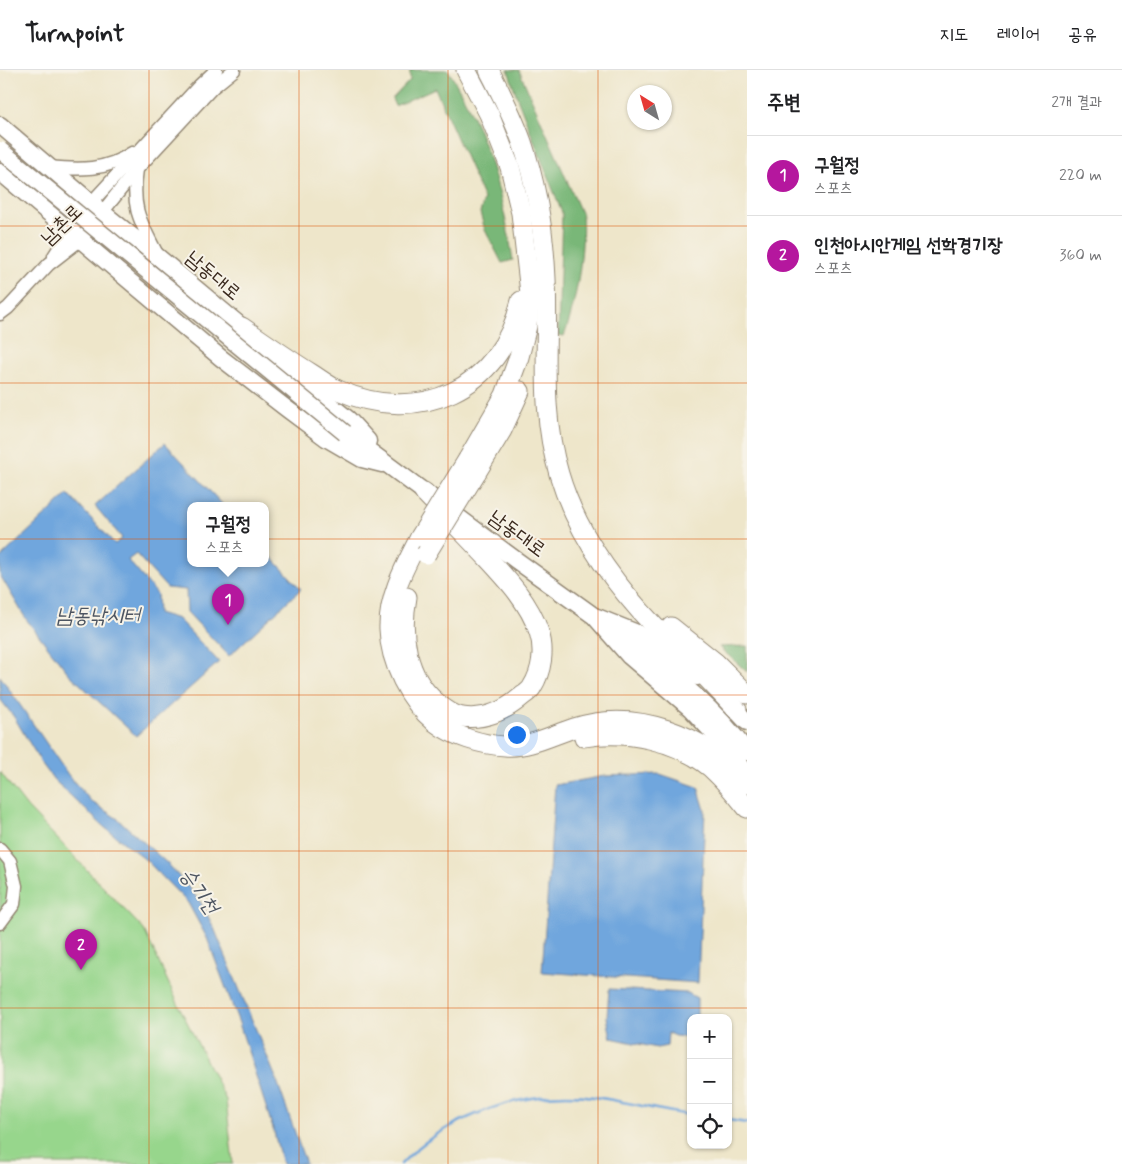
<!DOCTYPE html>
<html lang="ko">
<head>
<meta charset="utf-8">
<style>
	body { margin:0; font-family:Mynerve,"Poor Story",sans-serif; background:#f6f6f6; color:#202124 }
	.controls { position:absolute; right:15px; bottom:15px; display:grid; overflow:hidden; border-radius:10px; box-shadow:0 1px 4px #0004 }
	.controls button { width:45px; height:45px; display:grid; place-items:center; padding:0; border:0; border-bottom:1px solid #e0e0e0; background:#fff; color:#202124; font:25px sans-serif }
	.compass { position:absolute; left:627px; top:15px; width:45px; height:45px; border-radius:50%; background:#fff; box-shadow:0 1px 4px #0004; rotate:323deg }
	.you { position:absolute; left:516px; top:664px; width:18px; height:18px; margin:-12px; border:4px solid #fff; border-radius:50%; background:#1a73e8; box-shadow:0 0 0 8px #1a73e833 }
	.badge { display:grid; place-items:center; width:32px; height:32px; border-radius:50%; background:#b5179e; color:#fff; font-size:16px; font-weight:700 }
	.pin { position:absolute; translate:-50% -41px; filter:drop-shadow(0 1px 2px #0008) }
	.pin::after { content:''; position:absolute; top:26px; width:18px; height:15px; background:inherit; clip-path:polygon(0 0,100% 0,50% 100%) }
	.popup { position:absolute; left:187px; top:432px; width:82px; height:65px; box-sizing:border-box; display:grid; place-content:center; border-radius:10px; background:#fff; filter:drop-shadow(0 1px 4px #0005); font-size:16px; white-space:nowrap; color:#757577 }
	.popup b { font-size:19px; color:#202124 }
	.popup::after { content:''; position:absolute; left:50%; top:100%; margin-left:-10px; border:10px solid transparent; border-top-color:#fff }
	.list { margin:0; padding:0; list-style:none }
	h2 { display:flex; justify-content:space-between; align-items:center; height:65px; margin:0; padding:0 20px; font-size:21px }
	h2 small { font-size:16px; font-weight:400; color:#757577 }
	.list li { display:grid; grid-template-columns:32px 1fr auto; gap:15px; align-items:center; box-sizing:border-box; height:80px; padding:0 20px; border-top:1px solid #e0e0e0 }
	.list b { display:block; font-size:19px; white-space:nowrap }
	.list p { margin:0; font-size:16px; white-space:nowrap; color:#757577 }
	.list em { font-size:16px; font-style:normal; color:#757577 }
	.icon { flex:none; width:28px; height:28px; fill:none; stroke:currentColor; stroke-width:2; stroke-linecap:round; stroke-linejoin:round }
	.map { position:relative; flex:none; width:747px; height:1094px; overflow:hidden }
	header { display:flex; align-items:center; gap:30px; box-sizing:border-box; height:70px; padding:0 25px; background:#fff; border-bottom:1px solid #e0e0e0 }
	header strong { font-size:24px }
	nav { display:flex; gap:28px; margin-inline-start:auto; font-size:18px }
	main { display:flex }
	aside { flex:1; background:#fff }
	.map>svg:first-child { display:block }
</style>
</head>
<body>
<header>
<strong>Turnpoint</strong>
<nav><a>지도</a><a>레이어</a><a>공유</a></nav>
</header>
<main>
<div class="map">
<svg width="747" height="1094" viewBox="0 0 747 1094">
	<rect width="100%" height="100%" fill="#f7f3e8"/>
	<filter id="ink" filterUnits="userSpaceOnUse"><feTurbulence type="fractalNoise" baseFrequency=".02" numOctaves="2"/><feDisplacementMap in="SourceGraphic" scale="10" xChannelSelector="R" yChannelSelector="G"/><feConvolveMatrix kernelMatrix="1 2 1 2 8 2 1 2 1" color-interpolation-filters="sRGB"/></filter>
	<filter id="wash" filterUnits="userSpaceOnUse"><feTurbulence type="fractalNoise" baseFrequency=".0096" numOctaves="4" result="noise"/><feDisplacementMap in="SourceGraphic" scale="20" xChannelSelector="R" yChannelSelector="G"/><feGaussianBlur stdDeviation="1.12" result="paint"/><feColorMatrix in="noise" values="0 0 0 0 0 0 0 0 0 0 0 0 0 0 0 0 0 1.4 0 .05"/><feComposite in="paint" operator="in"/></filter>
	<g filter="url(#wash)">
		<rect width="100%" height="100%" fill="#eee6ca"/>
		<path fill="#97d68c" stroke="#698055" d="M0,702L27,737L144,860L181,940L226,1030L233,1094H0Z"/>
		<g fill="#79b778" stroke="#5a704b">
			<path d="M410,0H448C485,59 502,122 513,190L502,193L485,160L480,143L484,129L435,18L395,36L392,29L410,10Z"/>
			<path d="M508,0H519L582,145C585,178 576,235 564,266L558,265L562,143L518,30Z"/>
			<path d="M747,576V602L719,577Z"/>
		</g>
		<g fill="#6fa6dd" stroke="#55687e">
			<path d="M165,373L224,436H190V494H266V481L301,519L229,586L187,542L186,520L167,518L136,484L128,490L157,524L158,543L178,549L219,592L136,666L69,604L26,549L0,505V488L68,424L115,474L122,468L95,436Z"/>
			<path d="M0,606L69,706L92,732L118,749L169,795L185,813L201,833L214,858L276,1008L306,1094H282L274,1062L239,953L207,868L188,833L147,791L104,757L54,710L42,694L14,647L0,629Z"/>
			<path d="M660,704L698,717L705,740L698,913L542,902L555,715L605,706Z"/>
			<path d="M609,919L688,923L697,928V948H691V967L675,966L668,963L667,976L657,978L611,968L607,947Z"/>
		</g>
		<g fill="none" stroke-linecap="round" stroke-linejoin="round">
			<g stroke="#6fa6dd" stroke-width="2.5">
				<path d="M728,1050L747,1053"/>
				<path d="M401,1094C440,1052 510,1025 566,1025C608,1025 650,1040 691,1045"/>
			</g>
		</g>
	</g>
	<g filter="url(#ink)">
		<g fill="none" stroke-linecap="round" stroke-linejoin="round">
			<g stroke="#948874" stroke-width="15">
				<g id="minor">
					<path d="M49,97C79,100 106,101 132,83"/>
					<path d="M137,99C131,139 140,151 157,184"/>
					<path d="M54,186L70,161L91,133L199,16L216,0"/>
					<path d="M0,244L8,238L49,194L80,170L137,99L213,17L234,0"/>
					<path d="M0,779L10,791L16,816L14,834L0,853"/>
				</g>
			</g>
			<g stroke="#948874" stroke-width="19">
				<g id="major">
					<path d="M0,55L102,142L158,187L242,257L264,282L348,349L368,371"/>
					<path d="M0,102L221,288L287,339L326,368L362,389L382,394"/>
					<path d="M345,363L516,490L594,546L629,586L691,639L728,679L747,705"/>
					<path d="M597,547L637,563L697,607"/>
					<path d="M622,567C669,603 712,634 747,682"/>
					<path d="M728,632L747,652"/>
				</g>
			</g>
			<g stroke="#948874" stroke-width="21">
				<g id="highway">
					<path d="M466,0L489,44L510,97L521,143L530,223L527,256L519,287L505,325L468,389"/>
					<path d="M489,0C501,23 513,47 522,72C537,116 544,163 546,209C549,277 539,337 559,404C576,462 614,514 655,557C661,563 668,568 675,575C696,596 716,618 737,640"/>
					<path d="M242,257C265,273 288,289 312,304C320,309 329,316 338,320C419,356 500,320 521,231"/>
					<path d="M476,403L502,360L520,321"/>
					<path d="M420,467C406,495 388,526 389,559C390,592 409,631 435,652C453,666 482,675 505,676C529,678 552,665 574,658C636,638 707,665 747,714"/>
					<path d="M407,527C400,564 406,607 436,632C443,638 452,645 462,647C484,650 505,641 521,627C525,624 530,621 532,617C542,601 545,580 539,562C528,529 502,504 479,479C461,460 442,441 424,422"/>
					<path d="M671,557L716,593L747,624"/>
					<path d="M584,667C627,660 677,670 711,698C724,710 736,724 747,738"/>
				</g>
			</g>
			<use href="#minor" stroke="#fff" stroke-width="12"/>
			<use href="#major" stroke="#fff" stroke-width="16"/>
			<use href="#highway" stroke="#fff" stroke-width="19"/>
			<g stroke="#948874" stroke-width="19" stroke-linecap="butt">
				<path id="major-bridge" d="M0,80L345,363"/>
			</g>
			<g stroke="#948874" stroke-width="21" stroke-linecap="butt">
				<g id="highway-bridge">
					<path d="M420,467L468,389"/>
					<path d="M426,484L476,403"/>
				</g>
			</g>
			<use href="#major-bridge" stroke="#fff" stroke-width="16"/>
			<use href="#highway-bridge" stroke="#fff" stroke-width="19"/>
		</g>
	</g>
	<path fill="none" stroke="#df570d" stroke-width="1" stroke-opacity="0.55" d="M149,0V1094M299,0V1094M448,0V1094M598,0V1094M0,156H747M0,313H747M0,469H747M0,625H747M0,781H747M0,938H747"/>
	<g text-anchor="middle" dominant-baseline="central" stroke-width="4" stroke-linejoin="round" paint-order="stroke">
		<g font-size="20" fill="#3b2a1e" stroke="#f7f3e8">
			<text transform="translate(62 155) rotate(-44)">남촌로</text>
			<text transform="translate(213 206) rotate(40)">남동대로</text>
			<text transform="translate(517 464) rotate(36)">남동대로</text>
		</g>
		<g font-size="21" font-style="italic" fill="#4d5561" stroke="#f7f3e8">
			<text x="98" y="546">남동낚시터</text>
			<text transform="translate(199 821) rotate(55)">승기천</text>
		</g>
	</g>
</svg>
<div class="controls">
<button>+</button>
<button>−</button>
<button><svg class="icon" aria-label="locate" viewBox="0 0 24 24"><circle cx="12" cy="12" r="6"/><path d="M12 2v4M12 18v4M2 12h4M18 12h4"/></svg></button>
</div>
<svg class="compass" viewBox="-18 -18 36 36"><path d="M0-13l5 13h-10z" fill="#e53935"/><path d="M0 13l5-13h-10z" fill="#757577"/></svg>
<div class="you"></div>
<div class="pin badge" style="left:228px;top:555px">1</div>
<div class="popup"><b>구월정</b>스포츠</div>
<div class="pin badge" style="left:81px;top:900px">2</div>
</div>
<aside>
<h2>주변<small>2개 결과</small></h2>
<ul class="list">
<li><span class="badge">1</span><div><b>구월정</b><p>스포츠</p></div><em>220 m</em></li>
<li><span class="badge">2</span><div><b>인천아시안게임 선학경기장</b><p>스포츠</p></div><em>360 m</em></li>
</ul>
</aside>
</main>
</body>
</html>
